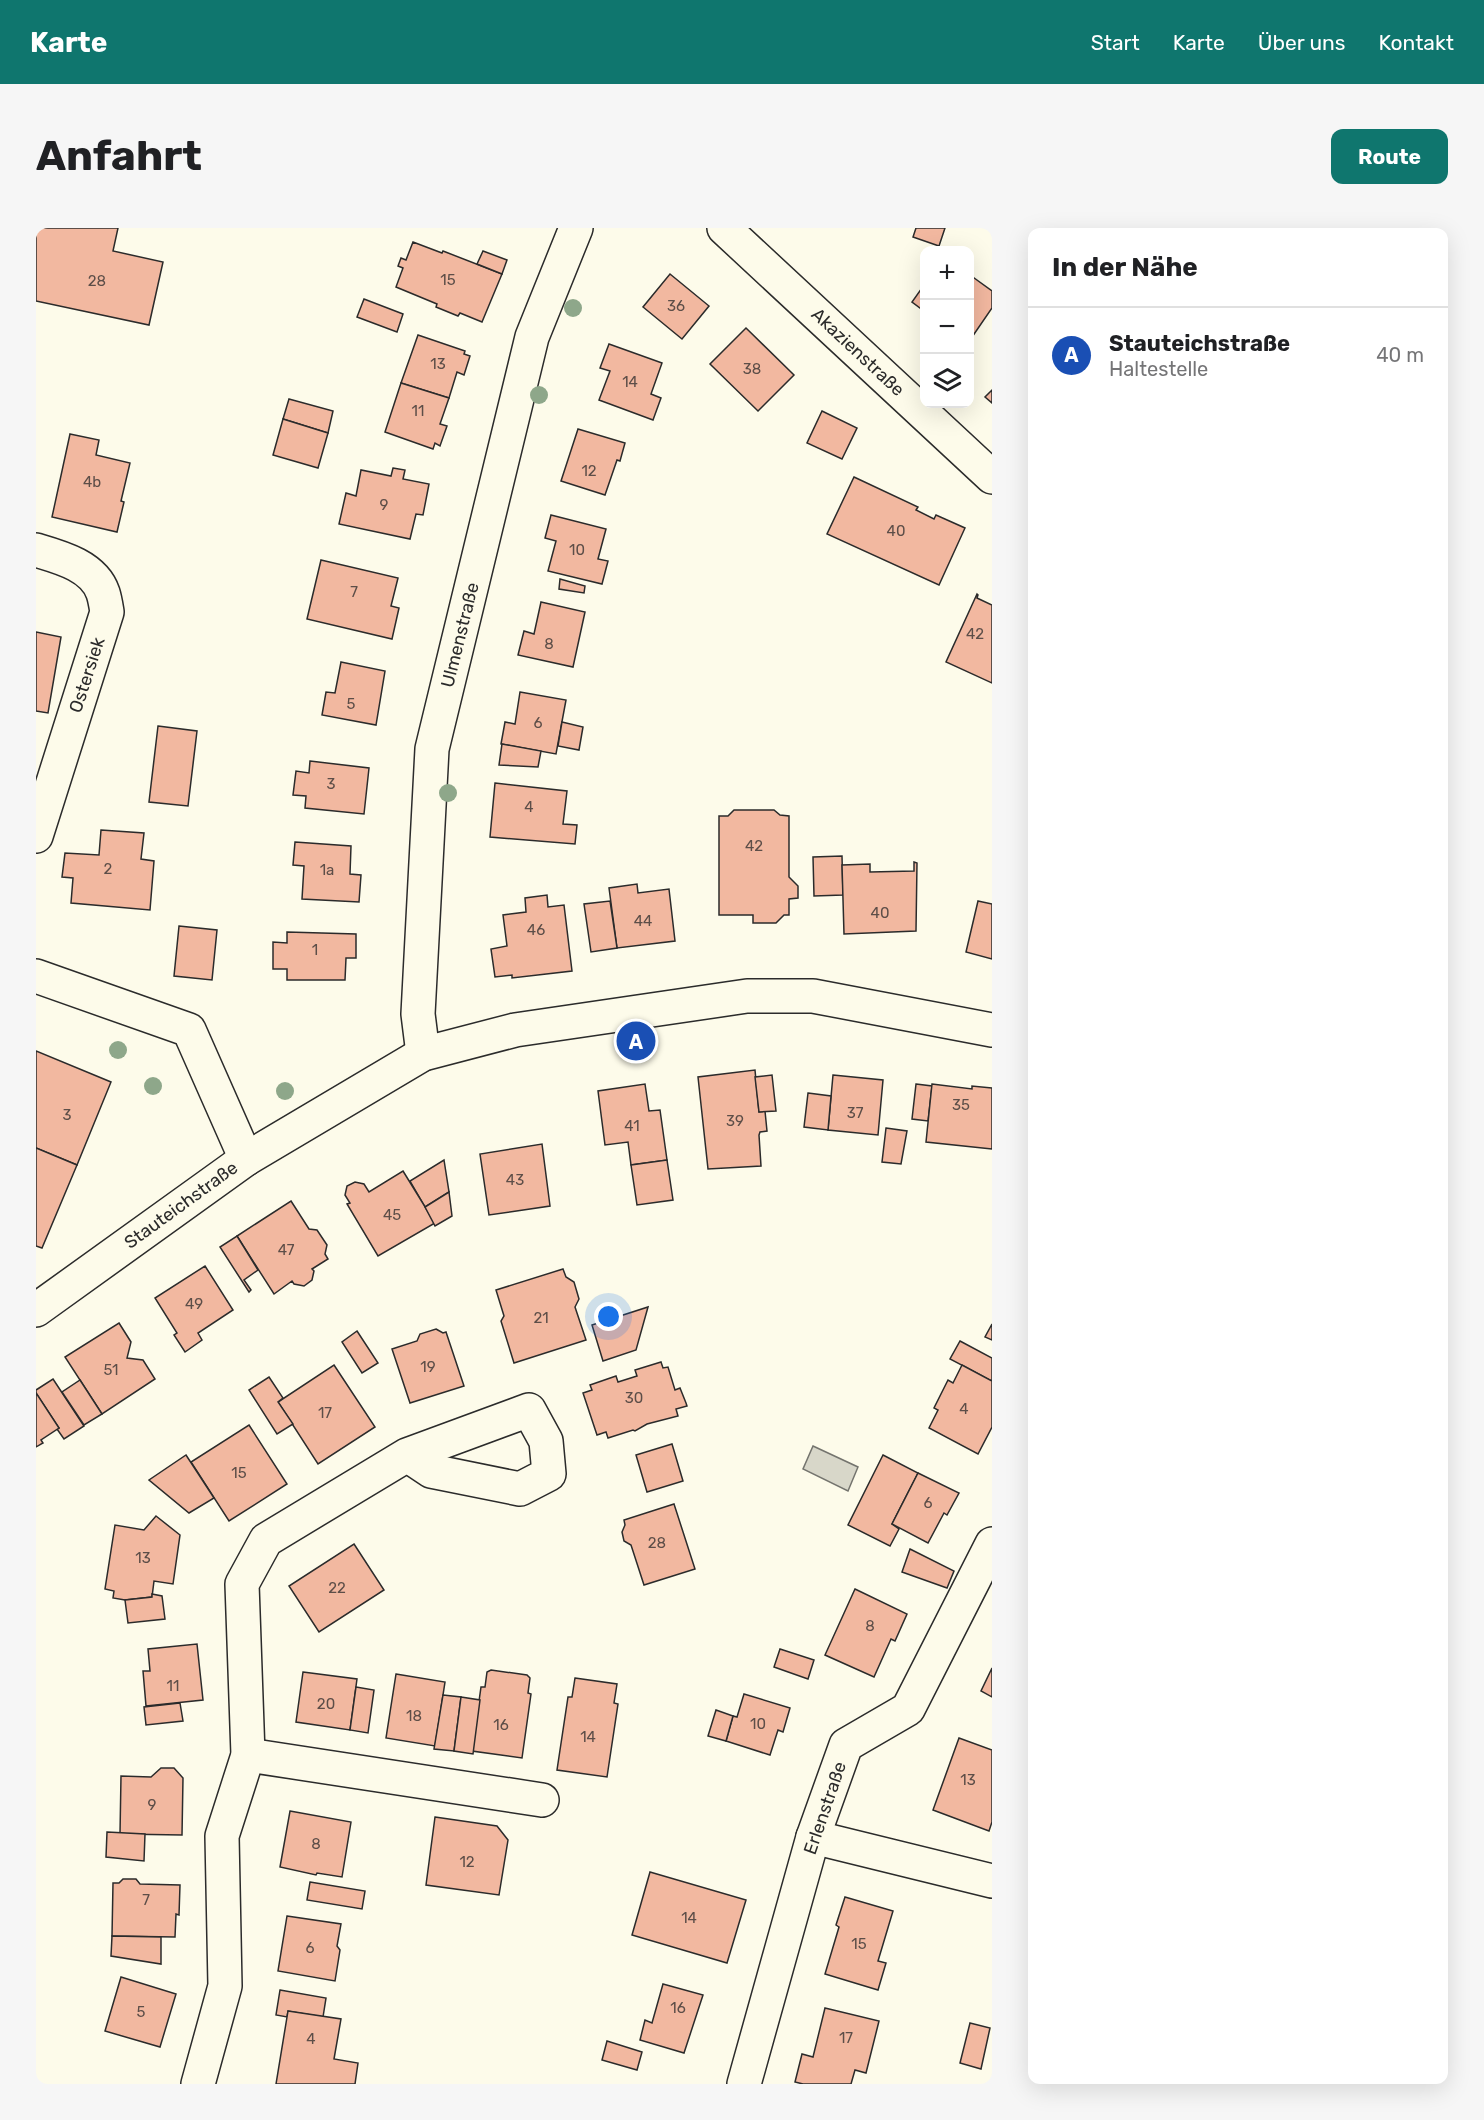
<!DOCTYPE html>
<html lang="de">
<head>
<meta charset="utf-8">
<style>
	body { margin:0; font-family:Rubik,sans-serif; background:#f6f6f6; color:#202124 }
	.controls { position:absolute; right:18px; top:18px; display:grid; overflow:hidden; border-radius:12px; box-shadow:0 6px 24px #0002 }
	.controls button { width:54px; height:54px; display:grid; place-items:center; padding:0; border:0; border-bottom:2px solid #e0e0e0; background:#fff; color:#202124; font:30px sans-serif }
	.you { position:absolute; left:573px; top:1089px; width:21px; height:21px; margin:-15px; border:4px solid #fff; border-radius:50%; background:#1a73e8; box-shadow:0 0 0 9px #1a73e833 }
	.badge { display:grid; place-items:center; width:39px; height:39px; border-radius:50%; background:#0f766e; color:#fff; font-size:20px; font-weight:700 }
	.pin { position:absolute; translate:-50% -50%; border:3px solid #fff; box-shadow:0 2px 6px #0006 }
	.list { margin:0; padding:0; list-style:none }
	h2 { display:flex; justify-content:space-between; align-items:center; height:78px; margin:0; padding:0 24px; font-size:26px }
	h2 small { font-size:20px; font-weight:400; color:#757577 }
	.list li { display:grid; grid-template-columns:39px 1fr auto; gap:18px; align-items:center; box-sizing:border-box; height:96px; padding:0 24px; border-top:2px solid #e0e0e0 }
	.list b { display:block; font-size:22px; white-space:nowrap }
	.list p { margin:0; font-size:20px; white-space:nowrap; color:#757577 }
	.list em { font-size:20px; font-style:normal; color:#757577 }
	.icon { flex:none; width:33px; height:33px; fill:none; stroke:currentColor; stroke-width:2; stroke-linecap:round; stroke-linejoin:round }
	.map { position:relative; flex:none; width:956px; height:1856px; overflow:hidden; border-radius:12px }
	header { display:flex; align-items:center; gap:36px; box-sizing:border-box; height:84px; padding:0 30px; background:#0f766e; color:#fff }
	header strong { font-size:28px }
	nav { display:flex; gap:33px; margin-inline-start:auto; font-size:21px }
	.intro { display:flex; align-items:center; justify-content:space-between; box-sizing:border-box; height:144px; padding:0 36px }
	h1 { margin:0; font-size:42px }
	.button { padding:15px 27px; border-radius:12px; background:#0f766e; color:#fff; font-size:21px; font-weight:700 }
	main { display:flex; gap:36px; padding:0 36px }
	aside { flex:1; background:#fff; border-radius:12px; box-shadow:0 6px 24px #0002 }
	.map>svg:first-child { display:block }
</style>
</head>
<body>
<header>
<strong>Karte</strong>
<nav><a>Start</a><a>Karte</a><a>Über uns</a><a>Kontakt</a></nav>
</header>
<div class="intro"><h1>Anfahrt</h1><a class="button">Route</a></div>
<main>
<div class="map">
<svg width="956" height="1856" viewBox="0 0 956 1856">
	<rect width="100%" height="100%" fill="#fdfbea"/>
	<path fill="#d8d7c9" stroke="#74746e" stroke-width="1.5" d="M777,1218L822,1239L812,1263L767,1241Z"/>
	<g fill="#f2b8a0" stroke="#2b2b2b" stroke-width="1.5">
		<path d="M0,0H82L77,23L127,34L113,97L0,73Z"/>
		<path d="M880,0H909L903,18L877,9Z"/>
		<path d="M377,14L406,25L407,23L466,46L446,94L424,85L422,88L400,79L401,76L360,59L367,40L362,38L365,30L370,32Z"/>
		<path d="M447,23L471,32L466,46L441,36Z"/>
		<path d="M634,46L673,78L646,111L607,79Z"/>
		<path d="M934,47L956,63V80L934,112Z"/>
		<path d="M888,57V83L876,74Z"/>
		<path d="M328,71L367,86L361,104L321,89Z"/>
		<path d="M710,100L758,147L722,183L674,136Z"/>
		<path d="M382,107L429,123L428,126L434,128L428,147L421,144L413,170L365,155Z"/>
		<path d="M573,116L626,135L615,166L625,170L617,192L563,172L574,143L564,140Z"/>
		<path d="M365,155L413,170L404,196L411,198L404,218L399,215L397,221L349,204Z"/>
		<path d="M956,162V175L949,169Z"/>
		<path d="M253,171L297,183L292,205L247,191Z"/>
		<path d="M786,183L821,200L806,231L771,215Z"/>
		<path d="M247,191L292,205L282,240L237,227Z"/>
		<path d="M542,201L589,215L584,233L581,232L569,267L525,253Z"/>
		<path d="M34,206L63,212L60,227L94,235L85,273L88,274L81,304L16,289Z"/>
		<path d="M357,240L369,242L367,251L393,256L387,287L380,286L374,311L303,296L310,265L320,268L325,242L355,248Z"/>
		<path d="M818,249L882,279L880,282L898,291L900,287L929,300L903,357L791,306Z"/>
		<path d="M515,287L570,301L562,331L572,333L566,356L512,343L520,313L509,310Z"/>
		<path d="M285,332L362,350L355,378L363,380L356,411L271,391Z"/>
		<path d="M524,351L549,358L548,365L523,361Z"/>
		<path d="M941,366L942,367L941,370L956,377V455L910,434Z"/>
		<path d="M505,374L549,384L537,439L482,427L488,403L498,406Z"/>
		<path d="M0,404L25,409L12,485L0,483Z"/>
		<path d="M305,434L349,443L340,497L286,487L290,464L299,465Z"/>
		<path d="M484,464L530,472L520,526L465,516L469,494L479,496Z"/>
		<path d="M526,494L547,499L543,522L522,518Z"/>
		<path d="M122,498L161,503L152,578L113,574Z"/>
		<path d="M466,516L505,523L502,539L463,537Z"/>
		<path d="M274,533L333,540L328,586L269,580L270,568L257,567L260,543L273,545Z"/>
		<path d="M459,555L531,563L527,596L541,597L539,616L454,609Z"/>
		<path d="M698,582H738L744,587L753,588V649L762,658V670L753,671V687H748L740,695H717V687H683V588H692Z"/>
		<path d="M65,602L108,605L105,631L118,633L114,682L35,675L37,650L26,649L29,625L63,627Z"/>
		<path d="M259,614L315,618L314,646L325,647L323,674L266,671L268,638L257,637Z"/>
		<path d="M806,628L807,667L778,668L777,629Z"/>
		<path d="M878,634L881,635L880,703L808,706L806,637L834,636V644L878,643Z"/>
		<path d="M601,656L602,665L633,661L639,713L581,720L573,660Z"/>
		<path d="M511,667L512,679L528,677L536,743L476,750V747L459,749L455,721L471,718L467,687L490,684L489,670Z"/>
		<path d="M574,673L581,720L555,724L548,676Z"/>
		<path d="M942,673L956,676V731L930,724Z"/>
		<path d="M143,698L181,702L176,752L138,748Z"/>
		<path d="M251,704L320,706V730H310L309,752H251V741H237V714L251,715Z"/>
		<path d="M0,823L75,854L41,937L0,920Z"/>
		<path d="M719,842L723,884L729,883L731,903L724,904L723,907L725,938L672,941L662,849Z"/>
		<path d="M736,847L740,883L723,884L719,849Z"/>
		<path d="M797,847L847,852L842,907L792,902Z"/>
		<path d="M609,856L613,883L624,882L631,932L595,937L592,914L569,917L562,863Z"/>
		<path d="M880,856L896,858L892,893L876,891Z"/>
		<path d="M896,856L936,861V858L956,860V921L890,914Z"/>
		<path d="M772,865L795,868L792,902L768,899Z"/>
		<path d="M850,900L871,903L865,936L846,934Z"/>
		<path d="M506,916L514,978L453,987L444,926Z"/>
		<path d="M0,920L41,937L6,1020L0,1018Z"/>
		<path d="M408,932L413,964L389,979L374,953Z"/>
		<path d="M631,932L637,972L601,977L595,937Z"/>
		<path d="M367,943L399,995L342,1028L311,976L314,975L309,967L311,958L319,954L328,956L333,964Z"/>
		<path d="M413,964L416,988L399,998L389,979Z"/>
		<path d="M255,973L273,1001L281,1002L291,1017L289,1026L292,1031L276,1041L278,1043L276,1052L268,1058L258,1056L256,1053L238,1066L201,1008Z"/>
		<path d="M201,1008L222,1042L208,1052L215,1062L213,1064L184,1019Z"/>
		<path d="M169,1038L197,1082L162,1105L166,1112L149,1124L138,1107L141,1105L119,1070Z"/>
		<path d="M527,1041L530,1049L538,1054L543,1071L539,1079L550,1112L478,1135L465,1093L468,1088L460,1062Z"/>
		<path d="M612,1079L600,1122L567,1133L556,1097Z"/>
		<path d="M83,1095L95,1114L91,1130L107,1132L119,1151L66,1186L29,1129Z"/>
		<path d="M956,1096V1112L949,1109Z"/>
		<path d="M400,1101L407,1105L410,1104L428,1158L374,1175L356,1121L381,1113L384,1106Z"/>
		<path d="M321,1103L342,1135L326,1145L306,1114Z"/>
		<path d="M924,1113L956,1130V1153L914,1131Z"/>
		<path d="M625,1134L627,1140L632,1139L639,1162L644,1160L650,1175L651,1178L640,1181L642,1188L611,1196L599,1203L597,1202L572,1210L570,1204L561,1207L547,1165L556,1162L554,1157L580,1148L582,1154L601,1148L599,1142Z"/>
		<path d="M298,1137L339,1199L282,1236L242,1174Z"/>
		<path d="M926,1137L956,1153V1199L942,1226L893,1200L902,1182L898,1180L912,1152L917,1155Z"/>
		<path d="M233,1149L247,1170L242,1174L257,1196L241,1206L213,1162Z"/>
		<path d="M17,1151L48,1198L28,1211L21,1201L23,1200L0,1165V1162Z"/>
		<path d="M44,1152L66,1186L48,1197L26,1164Z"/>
		<path d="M0,1165L23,1200L5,1212L7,1215L0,1219Z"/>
		<path d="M213,1197L251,1256L193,1293L155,1234Z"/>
		<path d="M636,1216L647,1253L611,1264L600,1227Z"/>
		<path d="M150,1227L178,1270L153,1285L113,1252Z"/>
		<path d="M847,1227L882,1245L856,1296L863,1301L854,1318L812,1297Z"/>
		<path d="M882,1245L923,1265L911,1287L908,1285L892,1315L856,1296Z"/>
		<path d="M638,1276L659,1341L608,1357L595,1317L588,1313L586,1304L589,1297L588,1292Z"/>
		<path d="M120,1288L144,1307L137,1356L118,1353L116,1369L89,1372L77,1370L78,1363L69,1361L79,1297L108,1302Z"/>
		<path d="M318,1316L348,1362L283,1404L253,1358Z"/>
		<path d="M874,1321L918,1343L911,1360L866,1344Z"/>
		<path d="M819,1361L871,1386L859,1413L855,1411L838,1449L789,1427Z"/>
		<path d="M116,1366L126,1368L129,1391L92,1395L89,1372L116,1369Z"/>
		<path d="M161,1416L167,1472L110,1478L107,1443H114L112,1421Z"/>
		<path d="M744,1421L778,1432L772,1451L738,1439Z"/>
		<path d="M956,1440V1469L945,1463Z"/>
		<path d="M455,1442L491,1447L494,1450L492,1465L495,1466L486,1530L436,1523L445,1459H449L451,1444Z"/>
		<path d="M267,1444L321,1451L314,1502L260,1494Z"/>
		<path d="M360,1446L409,1454L399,1518L350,1510Z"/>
		<path d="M539,1450L581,1456L578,1475L582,1476L571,1549L521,1542L532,1469H536Z"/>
		<path d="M320,1459L338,1462L332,1505L314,1502Z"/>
		<path d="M708,1466L754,1480L747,1504L742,1502L734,1527L690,1513L697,1488L701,1489Z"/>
		<path d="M407,1467L425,1469L418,1523L398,1521Z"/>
		<path d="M425,1469L444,1472L437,1526L418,1523Z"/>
		<path d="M144,1475L147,1493L110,1497L108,1479Z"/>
		<path d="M680,1482L697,1488L690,1513L672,1508Z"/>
		<path d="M923,1510L956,1522V1594L953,1603L897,1582Z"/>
		<path d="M125,1540H138L147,1550L146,1607L84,1606L85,1548L115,1549Z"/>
		<path d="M254,1583L315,1594L306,1649L281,1645L280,1647L244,1639Z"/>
		<path d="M399,1589L461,1598L472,1612L463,1667L390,1657Z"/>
		<path d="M71,1604L109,1606L108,1633L70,1629Z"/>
		<path d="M614,1644L710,1672L691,1735L596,1707Z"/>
		<path d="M87,1651H100L104,1656L144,1657L143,1687L140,1686L139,1709L76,1708L77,1655H83Z"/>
		<path d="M274,1654L329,1663L326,1681L271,1672Z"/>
		<path d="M809,1669L857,1683L842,1733L850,1735L842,1762L789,1746L803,1699L800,1697Z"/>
		<path d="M251,1688L305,1696L301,1718L304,1722L299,1753L242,1743Z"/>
		<path d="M76,1708L125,1709V1736L75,1728Z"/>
		<path d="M85,1749L140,1766L124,1819L69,1803Z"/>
		<path d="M627,1756L667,1767L648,1825L604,1812L609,1792L616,1795Z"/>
		<path d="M244,1762L290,1770L287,1789L252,1783L251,1789L240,1787Z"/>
		<path d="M789,1780L843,1793L830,1845L819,1842L815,1856H767L759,1854L766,1826L777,1829Z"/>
		<path d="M252,1783L305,1791L298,1831L322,1835L319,1856H240Z"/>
		<path d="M934,1795L954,1800L945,1841L924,1835Z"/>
		<path d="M571,1813L606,1824L601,1842L566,1832Z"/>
	</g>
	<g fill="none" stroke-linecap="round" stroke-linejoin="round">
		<g stroke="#2b2b2b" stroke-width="36">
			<g id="minor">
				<path d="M688,0L956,249"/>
				<path d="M0,322C24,329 58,338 67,365C69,371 70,378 71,384L0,608"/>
				<path d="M0,748L153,802L210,931"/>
				<path d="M387,826L382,786L396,521L496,109L540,0"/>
				<path d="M0,1082L210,931L387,826L479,802L711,768H777L956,802"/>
				<path d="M212,1527L506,1572"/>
				<path d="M777,1609L956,1653"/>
				<path d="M162,1856L189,1758L186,1608L212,1527L206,1356L230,1312L371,1227L493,1182L510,1213L513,1246L484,1261L395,1243L371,1227"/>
				<path d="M708,1856L777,1609L810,1517L872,1481L956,1316"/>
			</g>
		</g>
		<use href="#minor" stroke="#fdfbea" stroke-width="33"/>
	</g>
	<g fill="#8ea78a">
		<circle cx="537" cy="80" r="9"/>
		<circle cx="503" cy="167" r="9"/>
		<circle cx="412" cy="565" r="9"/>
		<circle cx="82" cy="822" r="9"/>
		<circle cx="117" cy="858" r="9"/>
		<circle cx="249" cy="863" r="9"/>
	</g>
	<g text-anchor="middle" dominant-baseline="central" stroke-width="4.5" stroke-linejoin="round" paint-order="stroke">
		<g font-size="15" fill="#5d4e48">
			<text x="412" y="52">15</text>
			<text x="61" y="53">28</text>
			<text x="640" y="78">36</text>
			<text x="402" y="136">13</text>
			<text x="716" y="141">38</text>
			<text x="594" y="154">14</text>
			<text x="382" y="183">11</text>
			<text x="553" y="243">12</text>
			<text x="56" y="254">4b</text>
			<text x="348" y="277">9</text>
			<text x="860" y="303">40</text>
			<text x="541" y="322">10</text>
			<text x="318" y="364">7</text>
			<text x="939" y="406">42</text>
			<text x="513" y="416">8</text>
			<text x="315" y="476">5</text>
			<text x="502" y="495">6</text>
			<text x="295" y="556">3</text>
			<text x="493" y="579">4</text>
			<text x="718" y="618">42</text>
			<text x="72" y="641">2</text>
			<text x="291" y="642">1a</text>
			<text x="844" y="685">40</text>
			<text x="607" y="693">44</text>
			<text x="500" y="702">46</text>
			<text x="279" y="722">1</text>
			<text x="925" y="877">35</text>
			<text x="819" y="885">37</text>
			<text x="31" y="887">3</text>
			<text x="699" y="893">39</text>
			<text x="596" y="898">41</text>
			<text x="479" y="952">43</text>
			<text x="356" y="987">45</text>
			<text x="250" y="1022">47</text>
			<text x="158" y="1076">49</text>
			<text x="505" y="1090">21</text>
			<text x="392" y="1139">19</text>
			<text x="75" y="1142">51</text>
			<text x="598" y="1170">30</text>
			<text x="928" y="1181">4</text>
			<text x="289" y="1185">17</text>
			<text x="203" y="1245">15</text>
			<text x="892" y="1275">6</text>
			<text x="621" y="1315">28</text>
			<text x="107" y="1330">13</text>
			<text x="301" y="1360">22</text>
			<text x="834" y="1398">8</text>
			<text x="137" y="1458">11</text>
			<text x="290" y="1476">20</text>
			<text x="378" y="1488">18</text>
			<text x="722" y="1496">10</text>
			<text x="465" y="1497">16</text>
			<text x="552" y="1509">14</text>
			<text x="932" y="1552">13</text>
			<text x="116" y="1577">9</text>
			<text x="280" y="1616">8</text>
			<text x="431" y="1634">12</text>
			<text x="110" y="1672">7</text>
			<text x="653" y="1690">14</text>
			<text x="823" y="1716">15</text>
			<text x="274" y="1720">6</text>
			<text x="642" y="1780">16</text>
			<text x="105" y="1784">5</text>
			<text x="810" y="1810">17</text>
			<text x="275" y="1811">4</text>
		</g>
		<g font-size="18" fill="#2b2b2b" stroke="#fdfbea">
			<text transform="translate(822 124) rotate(43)">Akazienstraße</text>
			<text transform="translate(424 407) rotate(-76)">Ulmenstraße</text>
			<text transform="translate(51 447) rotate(-72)">Ostersiek</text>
			<text transform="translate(145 977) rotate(-36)">Stauteichstraße</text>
			<text transform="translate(789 1580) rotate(-71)">Erlenstraße</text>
		</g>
	</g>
</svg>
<div class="controls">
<button>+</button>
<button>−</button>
<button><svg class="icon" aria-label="layers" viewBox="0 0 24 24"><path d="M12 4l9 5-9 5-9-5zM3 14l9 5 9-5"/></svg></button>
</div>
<div class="you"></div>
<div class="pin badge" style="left:600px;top:813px;background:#1a4fb4">A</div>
</div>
<aside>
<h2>In der Nähe<small></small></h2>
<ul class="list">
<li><span class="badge" style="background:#1a4fb4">A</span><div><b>Stauteichstraße</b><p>Haltestelle</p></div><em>40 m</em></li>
</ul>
</aside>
</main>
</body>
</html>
